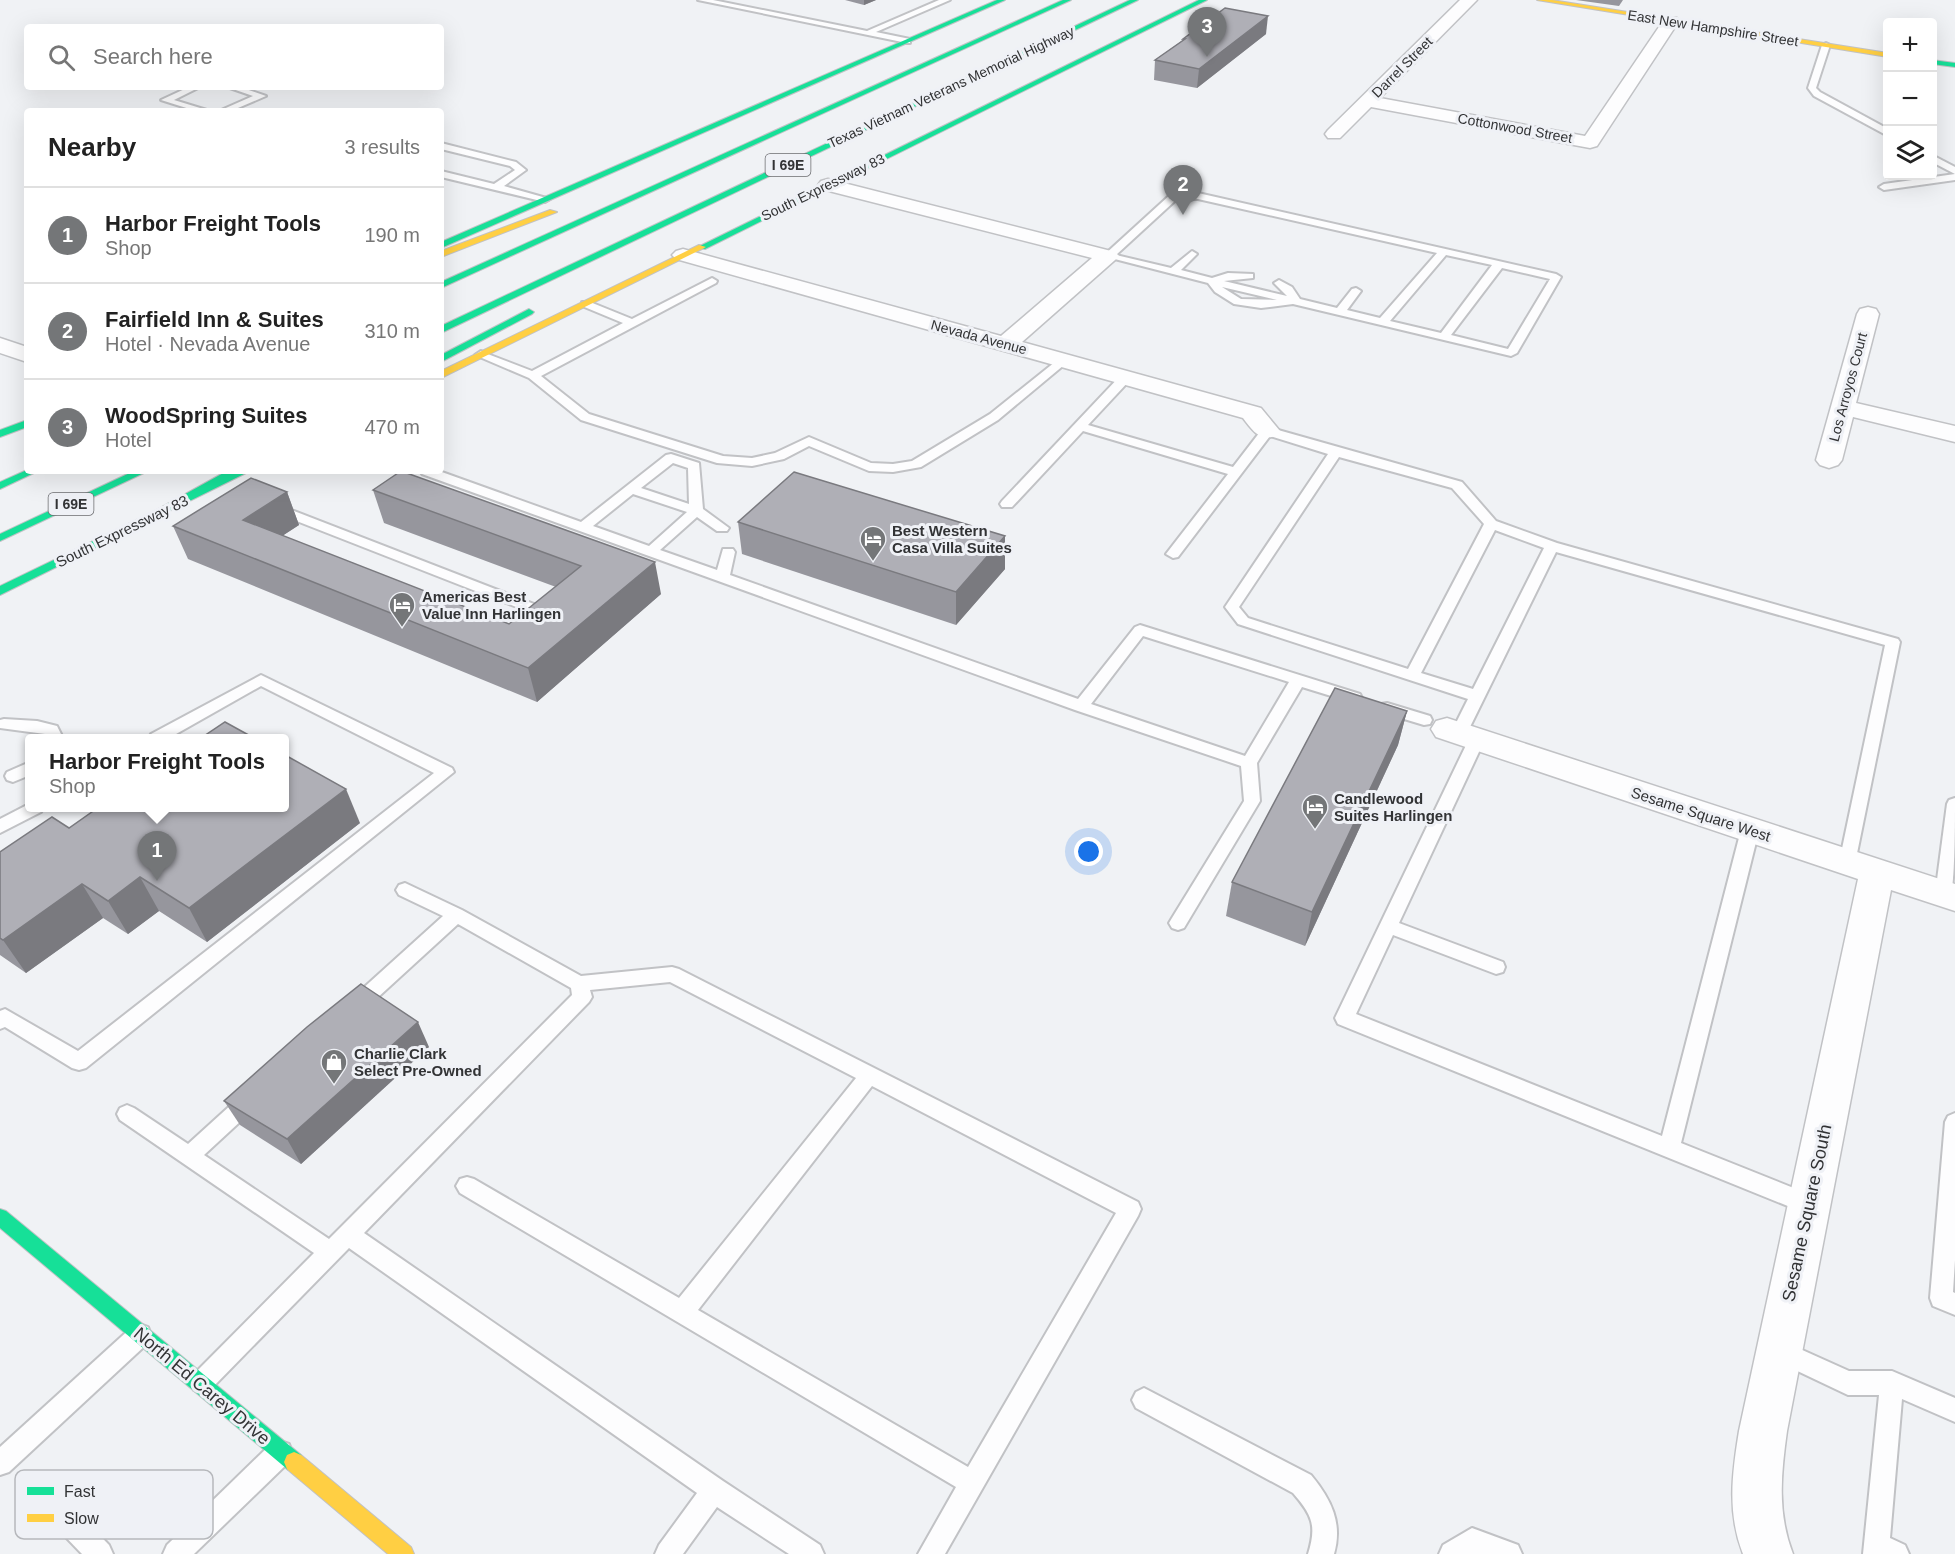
<!DOCTYPE html>
<html lang="en">
<head>
<meta charset="utf-8">
<style>
	body { margin:0; font-family:Arial,sans-serif; background:#f6f6f6; color:#222 }
	.controls { position:absolute; right:18px; top:18px; display:grid; overflow:hidden; border-radius:6px; box-shadow:0 6px 24px #0002 }
	.controls button { width:54px; height:54px; display:grid; place-items:center; padding:0; border:0; border-bottom:2px solid #e0e0e0; background:#fff; color:#222; font:30px sans-serif }
	.you { position:absolute; left:1089px; top:852px; width:21px; height:21px; margin:-15px; border:4px solid #fff; border-radius:50%; background:#1a73e8; box-shadow:0 0 0 9px #1a73e833 }
	.badge { display:grid; place-items:center; width:39px; height:39px; border-radius:50%; background:#747678; color:#fff; font-size:20px; font-weight:700 }
	.pin { position:absolute; translate:-50% -50px; filter:drop-shadow(0 2px 3px #0008) }
	.pin::after { content:''; position:absolute; top:32px; width:21px; height:18px; background:inherit; clip-path:polygon(0 0,100% 0,50% 100%) }
	.popup { position:absolute; left:25px; top:734px; width:264px; height:78px; box-sizing:border-box; display:grid; place-content:center; border-radius:6px; background:#fff; filter:drop-shadow(0 2px 4px #0005); font-size:20px; white-space:nowrap; color:#767676 }
	.popup b { font-size:22px; color:#222 }
	.popup::after { content:''; position:absolute; left:50%; top:100%; margin-left:-12px; border:12px solid transparent; border-top-color:#fff }
	.list { margin:0; padding:0; list-style:none }
	h2 { display:flex; justify-content:space-between; align-items:center; height:78px; margin:0; padding:0 24px; font-size:26px }
	h2 small { font-size:20px; font-weight:400; color:#767676 }
	.list li { display:grid; grid-template-columns:39px 1fr auto; gap:18px; align-items:center; box-sizing:border-box; height:96px; padding:0 24px; border-top:2px solid #e0e0e0 }
	.list b { display:block; font-size:22px; white-space:nowrap }
	.list p { margin:0; font-size:20px; white-space:nowrap; color:#767676 }
	.list em { font-size:20px; font-style:normal; color:#767676 }
	.icon { flex:none; width:33px; height:33px; fill:none; stroke:currentColor; stroke-width:2; stroke-linecap:round; stroke-linejoin:round }
	.map { position:relative; flex:none; width:1955px; height:1554px; overflow:hidden }
	.search { position:absolute; background:#fff; box-shadow:0 6px 24px #0002; left:24px; top:24px; width:420px; height:66px; display:flex; align-items:center; gap:15px; box-sizing:border-box; padding:0 21px; border-radius:6px; color:#767676; font-size:22px }
	.panel { position:absolute; background:#fff; box-shadow:0 6px 24px #0002; left:24px; top:108px; width:420px; height:366px; border-radius:6px }
	.map>svg:first-child { display:block }
</style>
</head>
<body>
<div class="map">
<svg width="1955" height="1554" viewBox="0 0 1955 1554">
	<rect width="100%" height="100%" fill="#f0f2f5"/>
	<g fill="none" stroke-linecap="round" stroke-linejoin="round">
		<g stroke="#c1c2c5" stroke-width="4">
			<g id="lane">
				<path d="M698,0H713L867,31L939,0H950L876,32L910,39V43H907Z"/>
				<path d="M1826,43L1830,45L1816,88L1820,92L1888,129V136L1814,96L1808,88L1822,45Z"/>
				<path d="M189,87H200L174,100L210,111H196L161,100Z"/>
				<path d="M227,87H240L266,96L231,111H219L253,96Z"/>
				<path d="M441,143L516,162L526,170L504,186L550,199L545,202L441,177V171L494,184L515,170L510,166L441,149Z"/>
				<path d="M1932,155L1955,167V174L1932,162Z"/>
				<path d="M1955,174V180L1884,190L1879,187L1884,184Z"/>
				<path d="M1198,193L1556,274L1561,277L1517,353L1511,356L1293,304L1261,308L1234,304L1215,292L1208,283L1103,256L1171,194ZM1177,199H1198L1437,253L1380,318L1347,310L1361,291L1356,288L1352,289L1337,308L1300,299L1292,287L1279,280L1274,283L1287,296L1224,281L1253,278V274L1228,273L1212,278L1181,270L1197,254L1192,251L1171,268L1116,255ZM1446,255L1492,265L1441,333L1390,321ZM1502,268L1550,279L1508,349L1451,335ZM1222,287L1277,300L1241,299Z"/>
				<path d="M712,278L717,281L716,283L541,376L589,414L723,456L752,458L775,453L809,437L871,463L893,464L912,461L990,414L1060,358L1064,356L1070,360L998,420L921,467L893,472L869,471L809,446L784,459L752,466L717,463L581,420L529,378L475,355L481,351L485,353L532,371L623,323L582,306V302H590L632,319Z"/>
				<path d="M1126,373L1130,374V380L1088,425L1233,467L1263,428H1271L1462,482L1496,521L1557,543L1898,639L1900,642L1854,868L1848,869L1842,868L1839,863L1885,645L1556,552L1467,733L1465,737H1453L1451,733L1468,699L1238,624L1225,607L1328,454L1270,436L1178,557L1173,558L1166,554L1228,474L1083,431L1012,507H1002L1000,504L1002,501L1122,374ZM1339,457L1452,488L1484,524L1408,669L1248,618L1239,607ZM1495,530L1544,548L1473,689L1421,673Z"/>
				<path d="M671,454L699,463L703,509L729,528L727,531H717L697,517L660,550L717,570L723,549H733L735,552L730,575L1078,699L1135,627L1140,625L1360,694L1362,698L1354,703L1302,687L1257,763L1260,801L1184,928L1178,930L1172,928L1169,923L1172,918L1244,801L1241,766L1075,710L422,474L420,471H439L581,522L666,455ZM673,463L688,468L689,504L641,488ZM633,494L687,512L649,546L593,526ZM1143,636L1289,682L1245,756L1091,704Z"/>
				<path d="M276,504L547,609L549,612L542,616L537,615L271,511L269,508Z"/>
				<path d="M261,675L452,768L454,772L86,1068L79,1070L72,1068L5,1027L0,1029V1011L5,1009L78,1051L434,773L261,686L169,738H149L151,734Z"/>
				<path d="M1387,703L1430,716L1432,720L1430,724L1424,725L1381,712L1379,708L1381,704Z"/>
				<path d="M4,719L37,721L57,726L63,738H47L45,734L0,728V720Z"/>
				<path d="M1477,734L1483,735L1485,739L1399,923L1503,962L1505,967L1503,972L1496,974L1393,935L1356,1014L1662,1136L1741,830L1744,826L1750,824L1756,826L1759,830L1681,1143L1816,1197L1819,1204L1816,1211L1808,1214L1800,1211L1338,1024L1335,1018L1469,739L1471,735Z"/>
				<path d="M30,762V775L13,782L7,780L5,776L7,772Z"/>
				<path d="M1955,798C1955,821 1955,882 1950,900L1944,902L1938,900L1935,895L1947,804L1949,800Z"/>
				<path d="M29,804L30,808H43L41,812L0,833V819Z"/>
				<path d="M405,883L462,910L581,976L672,967L679,969L1138,1202L1141,1209L1138,1216L945,1554H918L956,1487L460,1193L456,1186L460,1179L467,1177L474,1179L679,1298L856,1078L670,982L590,990L592,997L589,1002L364,1233L723,1481L820,1545L824,1554H789L717,1507L683,1554H655L659,1545L697,1493L349,1248L210,1390L202,1394L194,1390L190,1382L194,1374L314,1253L120,1120L117,1114L120,1108L127,1105L134,1108L188,1144L243,1094L250,1091L257,1094L260,1100L257,1106L204,1155L329,1239L572,995L571,988L458,924L364,1010L357,1013L350,1010L347,1005L350,1000L443,916L399,895L396,890L399,885ZM872,1086L1116,1213L968,1467L698,1310Z"/>
				<path d="M1955,1113V1260L1953,1292L1955,1293V1315L1933,1306L1930,1298L1945,1122L1948,1116Z"/>
				<path d="M140,1324L148,1327L151,1335L148,1343L9,1472L0,1475V1447L132,1327Z"/>
				<path d="M1780,1340L1849,1371H1892L1955,1398V1422L1902,1399L1890,1538L1905,1545L1909,1554H1863L1879,1395H1848L1772,1359L1768,1351L1772,1343Z"/>
				<path d="M1144,1388L1311,1475C1331,1499 1343,1523 1334,1554H1308C1317,1525 1312,1515 1293,1493L1136,1408L1132,1400L1136,1392Z"/>
				<path d="M280,1441L289,1444L292,1453L289,1462L194,1554H163L167,1545L271,1444Z"/>
				<path d="M41,1481L50,1484L109,1545L113,1554H82L32,1502L29,1493L32,1484Z"/>
				<path d="M1472,1528L1518,1545L1522,1554H1439L1443,1545Z"/>
			</g>
		</g>
		<g stroke="#c1c2c5" stroke-width="3">
			<g id="street">
				<path d="M1460,0H1477L1380,98L1585,136L1665,18H1677L1679,21L1597,146L1590,148L1371,107L1340,138H1328L1325,134L1328,130Z"/>
				<path d="M828,179L1115,252L1119,256L1115,260L1022,342L1261,408L1280,431L1276,436C1259,441 1253,431 1243,418L676,259L672,255L676,251L683,249L1001,336L1092,258L821,189L818,185L821,181Z"/>
				<path d="M1868,307L1876,309L1879,314L1856,403L1955,426V442L1853,417L1842,460L1838,465L1829,468L1820,465L1816,460L1857,314L1860,309Z"/>
				<path d="M0,338L27,347V362L0,353Z"/>
				<path d="M1447,718L1955,884V911L1891,890L1787,1431C1781,1474 1777,1513 1793,1554H1743C1727,1513 1732,1474 1739,1431L1858,879L1436,737L1431,729L1436,721Z"/>
			</g>
		</g>
		<g stroke="#c1c2c5" stroke-width="2">
			<g id="fast">
				<path d="M997,0H1005L441,248V242Z"/>
				<path d="M1063,0H1071L441,288V282Z"/>
				<path d="M1130,0H1138L441,333V326Z"/>
				<path d="M1199,0H1207L705,249L698,247Z"/>
				<path d="M1932,60L1955,63V67L1932,64Z"/>
				<path d="M529,309L534,312L532,314L441,362V355Z"/>
				<path d="M27,420V427L0,437V430Z"/>
				<path d="M27,470L38,471L0,489V482Z"/>
				<path d="M134,471H148L0,541V534Z"/>
				<path d="M227,471H250L0,595V586L151,513Z"/>
				<path d="M0,1209L6,1211L301,1455L304,1462L301,1469L294,1472L287,1469L0,1228Z"/>
			</g>
		</g>
		<g stroke="#c1c2c5" stroke-width="2">
			<g id="slow">
				<path d="M1537,0H1552L1888,53V57Z"/>
				<path d="M550,210L557,212L441,257V251Z"/>
				<path d="M699,245L706,247L441,378V371Z"/>
				<path d="M294,1452L301,1455L411,1547L414,1554H388L287,1469L284,1462L287,1455Z"/>
			</g>
		</g>
		<use href="#lane" fill="#fdfdfe" fill-rule="evenodd"/>
		<use href="#street" fill="#fdfdfe" fill-rule="evenodd"/>
		<use href="#fast" fill="#16e098" fill-rule="evenodd"/>
		<use href="#slow" fill="#ffcf43" fill-rule="evenodd"/>
	</g>
	<g fill="#96969d">
		<path d="M845,0H876L864,5Z"/>
		<path d="M1576,0H1623L1619,6Z"/>
		<path d="M1266,34L1197,88L1154,80L1155,60L1183,40V39Z"/>
		<path d="M373,490L661,594L537,702L188,559L173,526L287,492L299,525L282,536L509,624L556,587L384,523Z"/>
		<path d="M738,522L1005,536V569L956,625L742,554Z"/>
		<path d="M1407,711L1398,745L1305,946L1226,916L1232,882Z"/>
		<path d="M360,823L207,942L159,911L128,934L103,918L26,973L0,955V852L69,828Z"/>
		<path d="M429,1047L301,1164L240,1125L224,1101Z"/>
	</g>
	<g fill="#7a7a7f">
		<path d="M864,0H876L864,5Z"/>
		<path d="M1268,16L1266,34L1197,88L1199,69Z"/>
		<path d="M287,492L299,525L256,553L243,520Z"/>
		<path d="M1005,536V569L956,625V592Z"/>
		<path d="M655,562L661,594L537,702L528,668Z"/>
		<path d="M1407,711L1398,745L1305,946L1312,912Z"/>
		<path d="M346,789L360,823L207,942L189,908Z"/>
		<path d="M140,877L159,911L128,934L108,901Z"/>
		<path d="M82,884L103,918L26,973L3,940Z"/>
		<path d="M418,1022L429,1047L301,1164L287,1139Z"/>
	</g>
	<g fill="#afafb6" stroke="#7a7a7f" stroke-width="1.5">
		<path d="M1225,8L1268,16L1199,69L1155,60L1185,39H1183Z"/>
		<path d="M401,471L655,562L528,668L173,526L251,478L287,492L243,520L509,624L581,566L373,490Z"/>
		<path d="M794,472L1005,536L956,592L738,522Z"/>
		<path d="M1335,688L1407,711L1312,912L1232,882Z"/>
		<path d="M225,722L254,738H201Z"/>
		<path d="M285,755L346,789L189,908L140,877L108,901L82,884L3,940L0,938V852L52,817L69,828L99,807H285Z"/>
		<path d="M361,984L418,1022L287,1139L224,1101L307,1027Z"/>
	</g>
	<defs>
		<g id="hotel-pin" transform="scale(1.35)"><path d="M0 17L-7.5 6A9.5 9.5 0 1 1 7.5 6Z" fill="#747678" stroke="#eff1f6"/><path d="M-6-4.5h1.5V1H6V5H4.5V3h-9V5H-6ZM-4 0a1.8 1.8 0 1 1 3.6 0ZM.5 0V-2.5h3Q6-2.5 6 0Z" fill="#fff"/></g>
		<g id="shop-pin" transform="scale(1.35)"><path d="M0 17L-7.5 6A9.5 9.5 0 1 1 7.5 6Z" fill="#747678" stroke="#eff1f6"/><path d="M-5-2.5h2.3a2.7 3.5 0 0 1 5.4 0H5L5.5 6h-11ZM-1.5-2.5h3a1.5 2.3 0 0 0-3 0Z" fill="#fff"/></g>
	</defs>
	<g fill-rule="evenodd">
		<use href="#hotel-pin" x="873" y="539"/>
		<use href="#hotel-pin" x="402" y="605"/>
		<use href="#hotel-pin" x="1315" y="807"/>
		<use href="#shop-pin" x="334" y="1062"/>
	</g>
	<g text-anchor="middle" dominant-baseline="central" stroke-width="6" stroke-linejoin="round" paint-order="stroke">
		<g font-size="14" fill="#323335" stroke="#eff1f6">
			<text transform="translate(1713 28) rotate(9)">East New Hampshire Street</text>
			<text transform="translate(1402 67) rotate(-45)">Darrel Street</text>
			<text transform="translate(951 87) rotate(-25)">Texas Vietnam Veterans Memorial Highway</text>
			<text transform="translate(1515 128) rotate(10)">Cottonwood Street</text>
			<text transform="translate(823 187) rotate(-26)">South Expressway 83</text>
			<text transform="translate(979 337) rotate(15)">Nevada Avenue</text>
			<text transform="translate(1848 387) rotate(-75)">Los Arroyos Court</text>
		</g>
		<g fill="#eff1f6" stroke="#6b6c6f" stroke-width="1.5">
			<rect x="765.5" y="154" width="45" height="22" rx="4.5"/>
			<rect x="48.5" y="493" width="45" height="22" rx="4.5"/>
		</g>
		<g font-size="14" font-weight="bold" fill="#323335">
			<text x="788" y="165">I 69E</text>
			<text x="71" y="504">I 69E</text>
		</g>
		<g font-size="15" font-weight="bold" fill="#323335" stroke="#eff1f6" text-anchor="start">
			<text x="892" y="530">Best Western<tspan x="892" dy="17">Casa Villa Suites</tspan></text>
			<text x="422" y="596">Americas Best<tspan x="422" dy="17">Value Inn Harlingen</tspan></text>
			<text x="1334" y="798">Candlewood<tspan x="1334" dy="17">Suites Harlingen</tspan></text>
			<text x="354" y="1053">Charlie Clark<tspan x="354" dy="17">Select Pre-Owned</tspan></text>
		</g>
		<g font-size="15" fill="#323335" stroke="#eff1f6">
			<text transform="translate(122 531) rotate(-26)">South Expressway 83</text>
			<text transform="translate(1701 814) rotate(18)">Sesame Square West</text>
		</g>
		<g font-size="18" fill="#323335" stroke="#eff1f6">
			<text transform="translate(1807 1213) rotate(-78)">Sesame Square South</text>
			<text transform="translate(202 1386) rotate(40)">North Ed Carey Drive</text>
		</g>
	</g>
	<rect x="15" y="1470" width="198" height="69" rx="9" fill="#eff1f6" stroke="#b6b8bc" stroke-width="1.5"/>
	<rect x="27" y="1487" width="27" height="8" fill="#16e098"/>
	<rect x="27" y="1514" width="27" height="8" fill="#ffcf43"/>
	<g font-size="16" fill="#323335">
		<text x="64" y="1497">Fast</text>
		<text x="64" y="1524">Slow</text>
	</g>
</svg>
<div class="controls">
<button>+</button>
<button>−</button>
<button><svg class="icon" aria-label="layers" viewBox="0 0 24 24"><path d="M12 4l9 5-9 5-9-5zM3 14l9 5 9-5"/></svg></button>
</div>
<div class="you"></div>
<div class="pin badge" style="left:157px;top:881px">1</div>
<div class="popup"><b>Harbor Freight Tools</b>Shop</div>
<div class="pin badge" style="left:1183px;top:215px">2</div>
<div class="pin badge" style="left:1207px;top:57px">3</div>
<div class="search"><svg class="icon" aria-label="search" viewBox="0 0 24 24"><circle cx="10" cy="10" r="6"/><path d="M15 15l6 6"/></svg>Search here</div>
<section class="panel">
<h2>Nearby<small>3 results</small></h2>
<ul class="list">
<li><span class="badge">1</span><div><b>Harbor Freight Tools</b><p>Shop</p></div><em>190 m</em></li>
<li><span class="badge">2</span><div><b>Fairfield Inn &amp; Suites</b><p>Hotel · Nevada Avenue</p></div><em>310 m</em></li>
<li><span class="badge">3</span><div><b>WoodSpring Suites</b><p>Hotel</p></div><em>470 m</em></li>
</ul>
</section>
</div>
</body>
</html>
